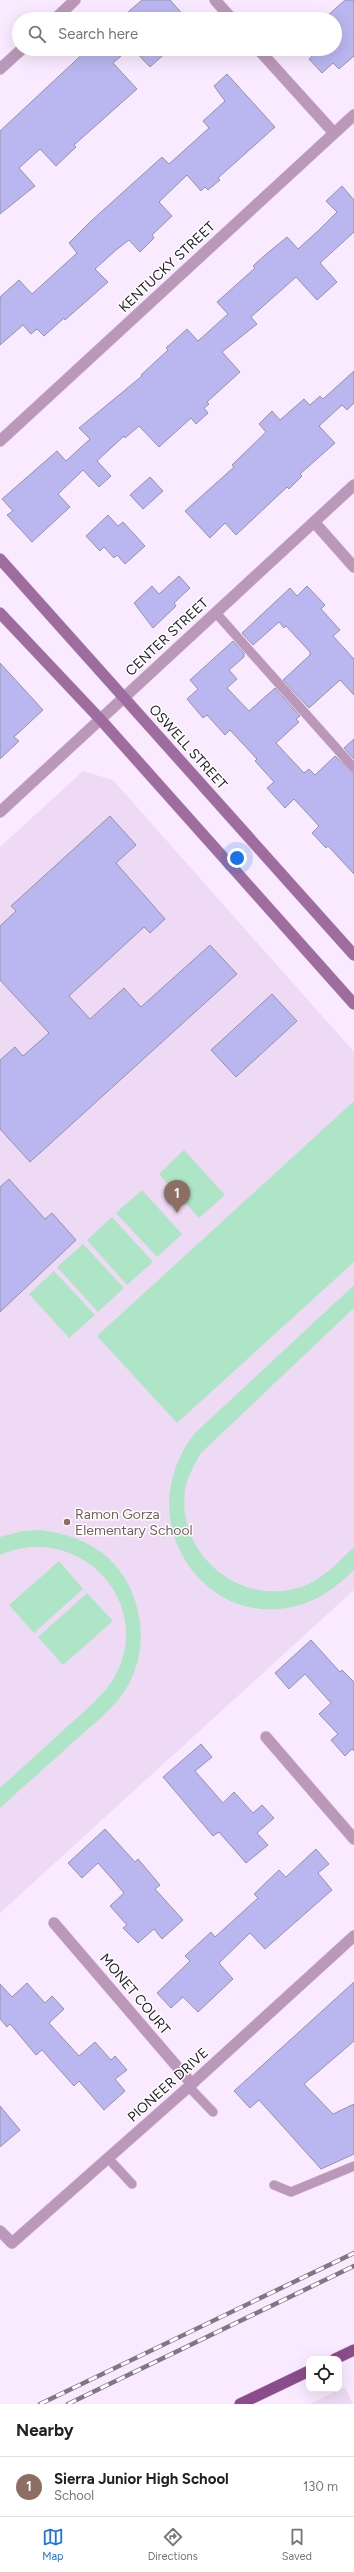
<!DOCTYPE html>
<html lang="en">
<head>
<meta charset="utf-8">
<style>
	body { margin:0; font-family:Figtree,sans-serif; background:#f6f6f6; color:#222 }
	.controls { position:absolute; right:12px; bottom:12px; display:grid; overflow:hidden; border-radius:8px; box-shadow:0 4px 16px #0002 }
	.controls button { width:36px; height:36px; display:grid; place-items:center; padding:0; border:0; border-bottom:1px solid #e0e0e0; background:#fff; color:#222; font:20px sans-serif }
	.you { position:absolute; left:237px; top:858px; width:14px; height:14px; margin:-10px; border:3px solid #fff; border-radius:50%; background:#1a73e8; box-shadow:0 0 0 6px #1a73e833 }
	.badge { display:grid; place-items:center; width:26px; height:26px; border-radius:50%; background:#1a73e8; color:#fff; font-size:13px; font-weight:700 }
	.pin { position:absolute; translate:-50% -33px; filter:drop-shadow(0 1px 2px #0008) }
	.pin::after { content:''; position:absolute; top:21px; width:14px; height:12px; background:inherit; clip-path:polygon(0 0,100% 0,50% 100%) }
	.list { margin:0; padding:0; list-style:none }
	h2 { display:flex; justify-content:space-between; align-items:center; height:52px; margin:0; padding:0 16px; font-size:17px }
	h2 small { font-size:13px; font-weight:400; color:#767676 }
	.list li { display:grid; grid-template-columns:26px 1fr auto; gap:12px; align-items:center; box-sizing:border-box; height:60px; padding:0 16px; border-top:1px solid #e0e0e0 }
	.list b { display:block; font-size:15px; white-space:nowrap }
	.list p { margin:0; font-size:13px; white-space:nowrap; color:#767676 }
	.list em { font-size:13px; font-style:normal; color:#767676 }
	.icon { flex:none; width:22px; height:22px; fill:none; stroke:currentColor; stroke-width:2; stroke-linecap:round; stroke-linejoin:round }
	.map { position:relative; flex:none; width:354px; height:2404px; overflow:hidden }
	.search { position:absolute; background:#fff; box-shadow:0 4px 16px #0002; left:12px; right:12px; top:12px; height:44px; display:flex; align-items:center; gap:10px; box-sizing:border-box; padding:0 14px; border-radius:22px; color:#767676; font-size:15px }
	.sheet { height:112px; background:#fff }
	nav { display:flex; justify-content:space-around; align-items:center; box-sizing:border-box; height:56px; border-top:1px solid #e0e0e0; background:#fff; font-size:11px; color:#767676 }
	nav a { display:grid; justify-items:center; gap:2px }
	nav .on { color:#1a73e8 }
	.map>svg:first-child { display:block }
</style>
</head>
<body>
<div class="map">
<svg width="354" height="2404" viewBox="0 0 354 2404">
	<rect width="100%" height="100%" fill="#faeaff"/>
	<g fill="#eedaf4">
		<path d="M83,771L113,780L354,1052V1590L0,1913V847Z"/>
		<path d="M345,2387L353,2404H309Z"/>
	</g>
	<g fill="#afe5c7">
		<path d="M354,1101V1262L177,1423L97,1336Z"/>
		<path d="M184,1150L225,1195L199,1218L159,1174Z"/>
		<path d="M142,1190L182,1234L157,1257L116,1213Z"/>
		<path d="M112,1217L153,1262L127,1285L87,1240Z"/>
		<path d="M83,1244L124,1288L98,1312L57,1267Z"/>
		<path d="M54,1271L95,1315L69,1338L29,1294Z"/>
		<path d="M354,1285V1308L200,1454C195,1464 189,1474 186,1485C173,1549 235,1606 298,1588C320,1582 337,1563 354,1547V1570C342,1581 330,1592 315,1599C214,1646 123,1524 195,1433Z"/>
		<path d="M40,1530C76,1534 109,1549 127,1582C147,1619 146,1665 119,1699C105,1716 86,1730 70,1745C47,1766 23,1787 0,1808V1788C23,1767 46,1746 69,1725C85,1710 104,1696 115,1676C156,1601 77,1521 0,1555V1537L22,1531Z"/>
		<path d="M59,1561L83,1589L34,1633L9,1605Z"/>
		<path d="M87,1593L113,1621L63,1665L38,1637Z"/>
	</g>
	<g fill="#bab6ef" stroke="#9493a9">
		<path d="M142,0H170L187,19H120Z"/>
		<path d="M345,0H354V56L339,69L333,63L322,73L309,59L320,49H335V19L326,17Z"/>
		<path d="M88,49H129L113,63L137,89L74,145L76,147L56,166L40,149L19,168L35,186L0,214V131Z"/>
		<path d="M133,49H170L150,67Z"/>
		<path d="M227,74L275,127L218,178L220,180L208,190L205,187L201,191L187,175L159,202L172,216L152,235L154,238L140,252L129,240L116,250L95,269L108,282L65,320L64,318L44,336L37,329L31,334L23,325L0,345V297L19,280L32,294L77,253L69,243L90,222L162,157L169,164L209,128L203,121L225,101L214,86Z"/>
		<path d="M342,186L354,200V232L320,263L337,282L317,300L296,277L251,317L257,324L222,352L240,372L207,402L209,404L204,408L208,413L196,424L191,418L159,447L139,426L125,438L124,436L97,461L111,476L99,487L83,470L58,494L70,507L32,542L7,515L13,511L2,499L57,451L66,461L90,439L79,428L142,376L141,375L168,350L166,348L187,329L198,341L228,314L217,302L255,268L253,266L265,255L287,237L298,249L319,230L337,212L326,201Z"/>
		<path d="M354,371V403L347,410L342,405L319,426L335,443L300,474L302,476L289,489L287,487L236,535L225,523L210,538L185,511L234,467L232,465L266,432L259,424L272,411L280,420L304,399L310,405L320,396L323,399Z"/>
		<path d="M150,477L163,491L143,509L130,495Z"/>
		<path d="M108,515L118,526L123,522L145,546L125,564L117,555L114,558L104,547L100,551L86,536Z"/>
		<path d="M179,576L190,588L174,603L176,606L153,628L134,603L152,586L159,594Z"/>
		<path d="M307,586L325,605L321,609L340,630L333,636L354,659V695L340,680L309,708L283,680L310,655V652L286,626L284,628L279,622L253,645L242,633L290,588L297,596Z"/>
		<path d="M233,641L244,653V657L229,670L237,679L227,688L249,711L275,688L300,716L296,719L299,722L276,743L304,773L309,769L315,775L335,756L354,774V874L328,846L326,848L312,833L319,826L294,799L285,808L267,788L274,782L255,761L257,759L230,730L225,735L207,715L203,718L187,699L198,689L190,680Z"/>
		<path d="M0,663L43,710L14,737L19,741L0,759Z"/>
		<path d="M354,739V759L344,748Z"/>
		<path d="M110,816L136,845L116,863L165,919L150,933L144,927L69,996L90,1019L124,988L141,1007L210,945L237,974L30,1162L0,1129V1060L15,1047L23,1056L49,1033L0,980V926L16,911L11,906Z"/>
		<path d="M272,994L297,1021L236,1077L211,1050Z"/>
		<path d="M9,1179L45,1219L52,1213L76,1240L0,1312V1187Z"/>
		<path d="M311,1640L340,1672L342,1670L354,1682V1751L352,1749L345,1756L331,1740L338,1734L319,1714L331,1703L305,1674L289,1689L275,1673Z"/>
		<path d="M201,1744L212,1757L195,1771L223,1803L234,1792L253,1813L262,1805L274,1818L257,1833L268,1845L246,1863L219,1832L213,1836L163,1777Z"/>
		<path d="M105,1829L135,1862L138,1859L160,1885L155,1889L183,1920L162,1939L154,1929L138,1943L123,1928L127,1925L110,1906L124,1893L113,1880L98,1863L82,1878L68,1863Z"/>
		<path d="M316,1849L329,1864L318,1873L332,1890L265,1949L250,1933L219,1963L233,1979L198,2012L183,1997L171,2008L157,1993L190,1961L185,1956L211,1932L215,1937L258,1898L254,1894L279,1870L286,1877Z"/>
		<path d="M354,1982V2041L304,2084L333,2114L354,2104V2154L321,2169L259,2100L250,2108L234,2091Z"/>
		<path d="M27,1983L45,2003L52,1996L64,2009L49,2023L79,2056L95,2042L111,2060L115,2056L127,2070L115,2079L125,2091L104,2110L79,2081L74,2086L42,2050L36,2055L10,2024L7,2027L0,2019V1984L12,1997Z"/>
		<path d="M0,2106L20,2130L0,2147Z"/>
	</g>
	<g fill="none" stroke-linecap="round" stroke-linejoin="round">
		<g stroke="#d4c6d9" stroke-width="10">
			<g id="service">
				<path d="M216,613L354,768"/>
				<path d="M189,2087L213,2112"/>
				<path d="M108,2158L132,2184"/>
				<path d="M274,2185L291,2192L354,2166"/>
			</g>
		</g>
		<g stroke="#d4c6d9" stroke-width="12">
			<g id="minor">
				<path d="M215,0L232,19"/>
				<path d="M55,19L75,0"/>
				<path d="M258,49L334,133"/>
				<path d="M0,69L22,49"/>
				<path d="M0,441L354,115"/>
				<path d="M314,522L354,567"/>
				<path d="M0,812L354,485"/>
				<path d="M266,1737L354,1839"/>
				<path d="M54,1923L192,2084"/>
				<path d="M0,2231L12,2243L184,2091L354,1936"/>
			</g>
		</g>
		<g stroke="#d4c6d9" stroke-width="12">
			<g id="secondary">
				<path d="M0,559L354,955"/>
				<path d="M0,613L101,720L354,1004"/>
			</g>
		</g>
		<g stroke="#d4c6d9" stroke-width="12">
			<g id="primary">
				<path d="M335,2359L354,2350"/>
				<path d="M240,2404L309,2371"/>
			</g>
		</g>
		<use href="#service" stroke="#bb98ba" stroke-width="9"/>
		<use href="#minor" stroke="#bb98ba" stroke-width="11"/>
		<use href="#secondary" stroke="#9f6c9f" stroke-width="11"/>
		<use href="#primary" stroke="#8a4c8b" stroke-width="11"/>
		<g stroke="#817784" stroke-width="4.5">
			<g id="rail">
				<path d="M40,2404L354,2253"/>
				<path d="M68,2404L354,2266"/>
			</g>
		</g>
		<use href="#rail" stroke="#fff" stroke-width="3" stroke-dasharray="9" stroke-linecap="butt"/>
	</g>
	<circle fill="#8d6e63" stroke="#fff" stroke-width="1.5" cx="67" cy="1522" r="4"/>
	<g text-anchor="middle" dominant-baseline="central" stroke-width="3" stroke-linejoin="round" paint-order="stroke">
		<g font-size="14" fill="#28222a" stroke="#fff">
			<text transform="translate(167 267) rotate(-43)">KENTUCKY STREET</text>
			<text transform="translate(167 637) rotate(-43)">CENTER STREET</text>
			<text transform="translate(188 747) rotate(48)">OSWELL STREET</text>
			<text transform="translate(135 1994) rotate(50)">MONET COURT</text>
			<text transform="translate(168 2085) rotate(-42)">PIONEER DRIVE</text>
		</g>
		<g font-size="14" fill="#785e54" stroke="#fff" text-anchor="start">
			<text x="75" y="1514">Ramon Gorza<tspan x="75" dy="16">Elementary School</tspan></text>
		</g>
	</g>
</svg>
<div class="controls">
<button><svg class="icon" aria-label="locate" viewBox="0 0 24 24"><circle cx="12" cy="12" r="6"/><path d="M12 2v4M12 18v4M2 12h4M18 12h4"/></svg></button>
</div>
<div class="you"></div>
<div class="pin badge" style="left:177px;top:1213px;background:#8d6e63">1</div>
<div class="search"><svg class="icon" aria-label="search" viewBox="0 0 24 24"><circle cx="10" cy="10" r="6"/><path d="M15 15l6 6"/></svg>Search here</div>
</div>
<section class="sheet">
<h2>Nearby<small></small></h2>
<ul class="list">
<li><span class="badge" style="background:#8d6e63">1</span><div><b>Sierra Junior High School</b><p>School</p></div><em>130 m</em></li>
</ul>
</section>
<nav>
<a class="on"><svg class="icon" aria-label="map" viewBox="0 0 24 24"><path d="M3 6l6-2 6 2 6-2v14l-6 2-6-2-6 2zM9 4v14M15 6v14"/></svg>Map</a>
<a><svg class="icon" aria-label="directions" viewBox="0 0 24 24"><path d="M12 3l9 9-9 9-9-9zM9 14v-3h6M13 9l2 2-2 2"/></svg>Directions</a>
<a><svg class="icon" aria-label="saved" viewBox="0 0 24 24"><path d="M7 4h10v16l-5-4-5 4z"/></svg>Saved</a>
</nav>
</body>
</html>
